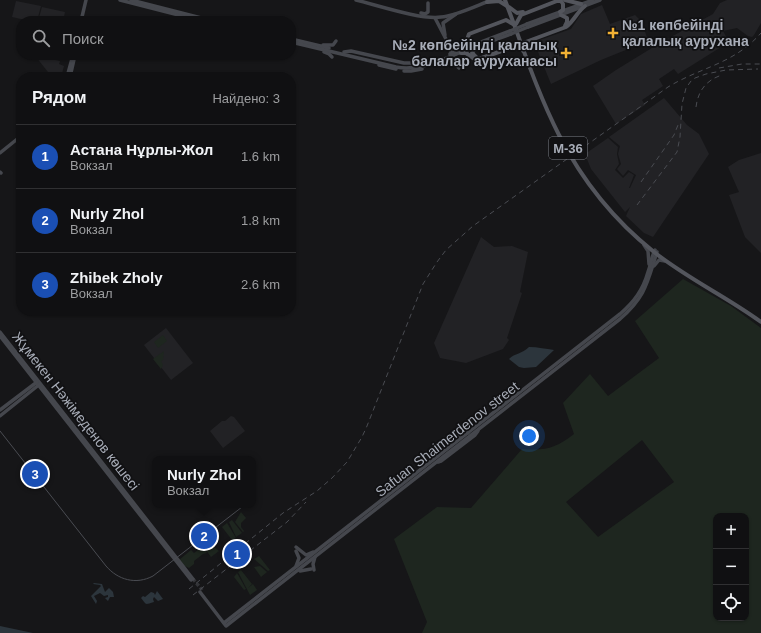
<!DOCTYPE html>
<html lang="ru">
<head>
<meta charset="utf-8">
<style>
	body { margin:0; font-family:Arial,sans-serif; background:#1e1e20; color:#f1f3f6 }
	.controls { position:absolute; right:12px; bottom:12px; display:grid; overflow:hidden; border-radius:8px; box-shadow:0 1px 3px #0004 }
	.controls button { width:36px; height:36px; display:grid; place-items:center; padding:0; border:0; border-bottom:1px solid #303032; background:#101012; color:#f1f3f6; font:20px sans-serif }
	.you { position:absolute; left:529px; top:436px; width:14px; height:14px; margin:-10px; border:3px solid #fff; border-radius:50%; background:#1a73e8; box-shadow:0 0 0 6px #1a73e833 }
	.badge { display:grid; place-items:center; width:26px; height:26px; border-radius:50%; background:#f2b134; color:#fff; font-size:13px; font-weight:700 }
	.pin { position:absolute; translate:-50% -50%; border:2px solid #fff; box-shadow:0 1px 4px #0006 }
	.popup { position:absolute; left:152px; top:456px; width:104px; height:52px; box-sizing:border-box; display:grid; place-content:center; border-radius:8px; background:#101012; filter:drop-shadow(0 1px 3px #0005); font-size:13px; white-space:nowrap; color:#9c9d9f }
	.popup b { font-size:15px; color:#f1f3f6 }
	.popup::after { content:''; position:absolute; left:50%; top:100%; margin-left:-8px; border:8px solid transparent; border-top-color:#101012 }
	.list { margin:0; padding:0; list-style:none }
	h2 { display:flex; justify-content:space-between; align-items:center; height:52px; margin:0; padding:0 16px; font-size:17px }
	h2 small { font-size:13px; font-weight:400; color:#9c9d9f }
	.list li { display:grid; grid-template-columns:26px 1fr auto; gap:12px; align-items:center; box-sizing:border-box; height:64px; padding:0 16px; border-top:1px solid #303032 }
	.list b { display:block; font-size:15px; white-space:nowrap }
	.list p { margin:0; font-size:13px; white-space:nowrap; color:#9c9d9f }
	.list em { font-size:13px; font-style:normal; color:#9c9d9f }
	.icon { flex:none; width:22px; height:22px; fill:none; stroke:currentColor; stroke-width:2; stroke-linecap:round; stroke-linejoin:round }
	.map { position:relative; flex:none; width:761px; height:633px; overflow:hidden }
	.search { position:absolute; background:#101012; box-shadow:0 1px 3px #0004; left:16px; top:16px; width:280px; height:44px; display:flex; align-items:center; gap:10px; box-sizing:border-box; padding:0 14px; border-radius:16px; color:#9c9d9f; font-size:15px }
	.panel { position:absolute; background:#101012; box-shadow:0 1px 3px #0004; left:16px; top:72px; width:280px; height:244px; border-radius:16px }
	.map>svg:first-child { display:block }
</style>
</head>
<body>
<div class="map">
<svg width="761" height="633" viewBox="0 0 761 633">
	<rect width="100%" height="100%" fill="#161618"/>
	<g fill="#222225">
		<path d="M727,0H761V23L754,35L752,37L748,36L737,28L723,31L729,42L678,74L674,69L659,79L663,86L642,100L645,105L616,124L593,86L616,70L660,43L713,14L720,3Z"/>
		<path d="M16,1L41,6L37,21H30L12,17Z"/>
		<path d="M602,5L610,24L635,15L642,22L648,41L601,60L551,84L534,42L571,29L581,14Z"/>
		<path d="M42,7L65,12L63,21H38Z"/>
		<path d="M38,56L60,61L59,64L64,66L61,77H52L36,57Z"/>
		<path d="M664,98L687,125L699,134L709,154L653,237L644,233L626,216L630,207L625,212L591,169L585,154L608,138L618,147L617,154L619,164L615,170L623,178L629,172L634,175L629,188H630L636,175L628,170L623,176L617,169L621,164L618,154L620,146L609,137Z"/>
		<path d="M761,153V253L745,237L729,195L739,192L728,167L739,160Z"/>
		<path d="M481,237L494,247L512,246L528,252L520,292L522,293L507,338L509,340L503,349L466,363L440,358L434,343Z"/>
		<path d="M166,328L193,363L171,380L144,345Z"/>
		<path d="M231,416L234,417L245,431L223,448L210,431L222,421H225Z"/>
	</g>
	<g fill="#1e261f" fill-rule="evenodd">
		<path d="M683,279L731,306L761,328V633H422L427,622L394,539L437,507L471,508L522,449C546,451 556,448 574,434L563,403L590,374L608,396L659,358L635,321ZM642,440L674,482L598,537L566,502ZM716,516H746V618H716Z"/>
		<path d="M163,335L167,341L158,348L154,342Z"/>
		<path d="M164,351L163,360L161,361L163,365L161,369L153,359Z"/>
		<path d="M241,512L246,518L241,523V527L244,531L243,532L235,522Z"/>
		<path d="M232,520L242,533L236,537L229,522Z"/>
		<path d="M227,523L236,538L232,540L222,527Z"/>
		<path d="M208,541L210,543L206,545L211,544L219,551L211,557L203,546Z"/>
		<path d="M203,546L207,553L203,554L194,561V564L189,568L183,565L179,560L191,550L194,553Z"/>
		<path d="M259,556L270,570L268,571L254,559Z"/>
		<path d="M260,566L267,572L261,577L254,567Z"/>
		<path d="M241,570L252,584L248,588L253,584L257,590L250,595L238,572Z"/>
		<path d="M237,573L246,589L244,590L234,577Z"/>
	</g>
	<g fill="#2c353c">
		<path d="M529,347C538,347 546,349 554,350L536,367L524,368L519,367L509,359C515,353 522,354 529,347Z"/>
		<path d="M94,583L102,584L105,592L109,588L113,592L114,597H110L108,601L105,598L108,597V595L104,596L100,593L94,596L97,601L96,604L91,596L101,586L100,585L93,584Z"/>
		<path d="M157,591L163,599L158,601L154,597L153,599L154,602C144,605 147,605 141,598L143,596L145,597L151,592L154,593L155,595Z"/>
		<path d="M0,626L33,633H0Z"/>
	</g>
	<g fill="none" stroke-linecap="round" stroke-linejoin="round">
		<path stroke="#333438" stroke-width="3.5" stroke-dasharray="3.5 2" stroke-linecap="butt" d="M193,579L202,590"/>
		<g stroke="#45474d" stroke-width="3.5">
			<path d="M120,0L202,21"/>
			<path d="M131,0L213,21"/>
			<path d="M356,0C377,5 421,20 441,17C455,16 476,6 489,1"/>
			<path d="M421,13L425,14L428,12V3"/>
			<path d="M435,18L447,41L452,55"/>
			<path d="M81,21L86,0"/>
			<path d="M527,24L593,0"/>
			<path d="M528,27L600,0"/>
			<path d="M445,35L443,23L456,14"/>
			<path d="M291,39L329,48"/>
			<path d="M291,42L396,67C419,71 439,61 459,53C476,47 494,40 511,34"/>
			<path d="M323,45H333L336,41"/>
			<path d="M324,52L329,54L332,57"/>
			<path d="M344,52L351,51L404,63H427"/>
			<path d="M450,54L510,31"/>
			<path d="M445,60L452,61L459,68"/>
			<path d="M379,65L396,69"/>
			<path d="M404,71H411L422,69"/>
			<path d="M67,77L73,55"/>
			<path d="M70,77L75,55"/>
			<path d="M0,153L21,136"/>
			<path d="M0,172L1,173"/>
			<path d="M644,245L648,251L649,264"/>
			<path d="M654,266L659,260L665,261"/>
			<path d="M0,332L193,579"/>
			<path d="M0,336L191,580"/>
			<path d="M0,410L37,382"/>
			<path d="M0,416L40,384"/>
			<path d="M430,462C433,454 453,437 461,434C463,433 466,433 468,433"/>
			<path d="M438,462L441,461L475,435L478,431"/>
			<path d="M296,547L306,555L313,552"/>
			<path d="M296,551L299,558L296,566"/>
			<path d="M314,570L313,564L315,557"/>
			<path d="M300,571L311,569"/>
			<path d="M200,592L226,626L620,319C646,296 647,283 657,252"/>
			<path d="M224,623L620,314C634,302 643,290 648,272C651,265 651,257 655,250"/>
		</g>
		<g stroke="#53555c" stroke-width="4">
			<path d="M505,0C522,45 537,92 559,135C582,180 615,221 654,252C688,279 727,297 761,322"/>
			<path d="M565,0L581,4"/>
			<path d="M487,2L499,1L507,6"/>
			<path d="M509,7L517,13L523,12"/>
			<path d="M561,15L567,18V22L565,26"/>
			<path d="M516,24L521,15L557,1H561L563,4V10L560,12"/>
			<path d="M523,43L566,27C574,21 577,12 585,6"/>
			<path d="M472,45L469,43L467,40L469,34L506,20L513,24"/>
			<path d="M476,47L472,53L477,58"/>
			<path d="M461,53H466L476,60L516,46L521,48L523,51"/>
		</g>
		<path stroke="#4a4c52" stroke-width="1" d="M0,431L106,566C118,580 136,585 153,576L242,507"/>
		<g stroke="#4a4c52" stroke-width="1" stroke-dasharray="5 4" stroke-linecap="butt">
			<path d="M719,68L742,64H761"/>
			<path d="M696,107C698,91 706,80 722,75"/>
			<path d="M641,182L674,135L678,125"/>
			<path d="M637,205L677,152L680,137L682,104L686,88L691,81L695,78L706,74L726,70L758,69"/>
			<path d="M189,589L283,513L317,491L332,478L347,462L362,437L367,426L423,284L437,262L446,250L473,226L668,87C701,67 734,64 761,33"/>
			<path d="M193,595L287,522L306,502"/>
		</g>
		<g stroke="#45474d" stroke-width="3.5">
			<path d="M510,31L527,24"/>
			<path d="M511,34L528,27"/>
		</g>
	</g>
	<g fill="#f2b134" stroke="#111113" stroke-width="1.5">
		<path d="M611 27h4v4h4v4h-4v4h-4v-4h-4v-4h4z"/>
		<path d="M564 47h4v4h4v4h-4v4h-4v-4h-4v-4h4z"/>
	</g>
	<g text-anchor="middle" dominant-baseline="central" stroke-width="3.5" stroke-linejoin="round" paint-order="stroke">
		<rect fill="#111113" stroke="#7b7e86" stroke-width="1" x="549" y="137" width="38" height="22" rx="3"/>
		<g font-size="13" font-weight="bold" fill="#a8adb8">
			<text x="568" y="148">M-36</text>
		</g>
		<g font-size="14" font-weight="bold" fill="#a8adb8" stroke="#111113" text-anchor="start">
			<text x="622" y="25">№1 көпбейінді<tspan x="622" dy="16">қалалық аурухана</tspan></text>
			<text x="557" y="45" text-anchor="end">№2 көпбейінді қалалық<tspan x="557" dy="16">балалар ауруханасы</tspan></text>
		</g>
		<g font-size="14" fill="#a8adb8" stroke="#111113">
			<text transform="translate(76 411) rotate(52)">Жұмекен Нәжімеденов көшесі</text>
			<text transform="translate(447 439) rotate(-38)">Safuan Shaimerdenov street</text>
		</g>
	</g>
</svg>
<div class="controls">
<button>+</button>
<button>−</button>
<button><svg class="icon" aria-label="locate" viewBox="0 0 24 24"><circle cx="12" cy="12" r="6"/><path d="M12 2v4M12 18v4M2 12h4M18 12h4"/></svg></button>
</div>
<div class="you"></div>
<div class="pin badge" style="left:237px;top:554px;background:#1a4fb4">1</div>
<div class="pin badge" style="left:204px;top:536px;background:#1a4fb4">2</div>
<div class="popup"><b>Nurly Zhol</b>Вокзал</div>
<div class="pin badge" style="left:35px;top:474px;background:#1a4fb4">3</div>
<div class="search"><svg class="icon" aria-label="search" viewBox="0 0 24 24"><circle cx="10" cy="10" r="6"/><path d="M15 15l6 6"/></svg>Поиск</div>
<section class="panel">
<h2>Рядом<small>Найдено: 3</small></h2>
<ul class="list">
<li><span class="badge" style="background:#1a4fb4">1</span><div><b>Астана Нұрлы-Жол</b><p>Вокзал</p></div><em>1.6 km</em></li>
<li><span class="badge" style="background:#1a4fb4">2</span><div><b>Nurly Zhol</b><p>Вокзал</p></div><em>1.8 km</em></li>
<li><span class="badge" style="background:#1a4fb4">3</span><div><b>Zhibek Zholy</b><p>Вокзал</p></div><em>2.6 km</em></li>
</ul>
</section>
</div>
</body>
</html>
